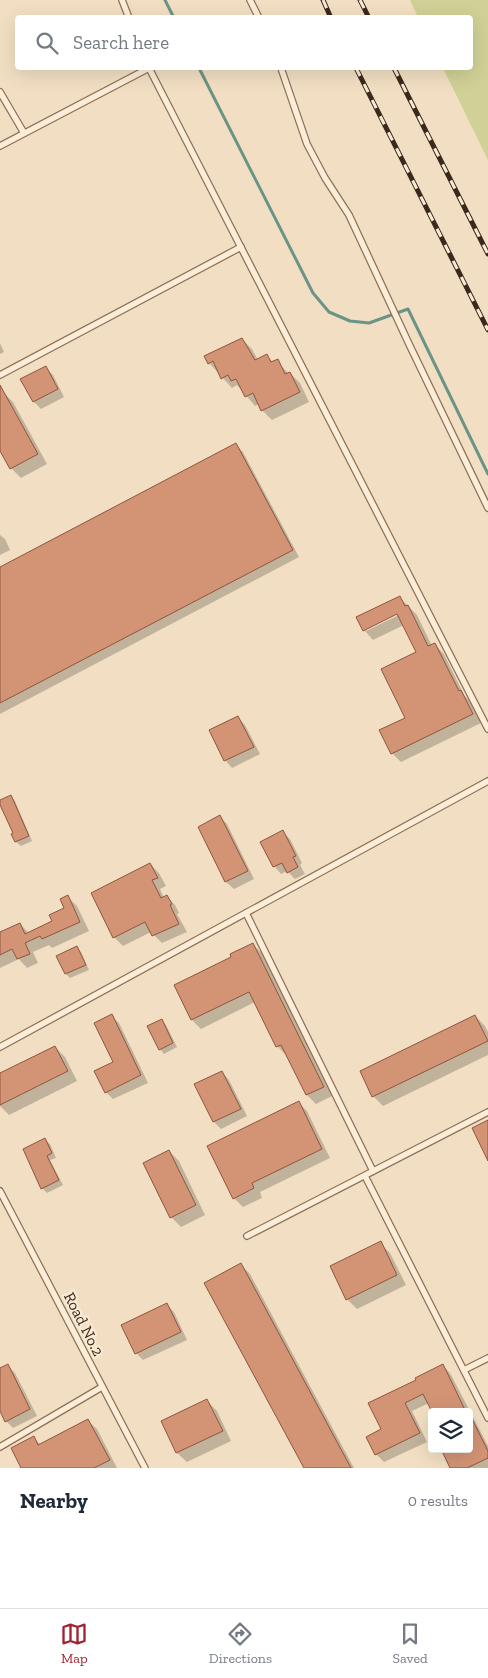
<!DOCTYPE html>
<html lang="en">
<head>
<meta charset="utf-8">
<style>
	body { margin:0; font-family:"Zilla Slab",serif; background:#f2f2f3; color:#1f2937 }
	.controls { position:absolute; right:15px; bottom:15px; display:grid; overflow:hidden; border-radius:5px; box-shadow:0 5px 20px #0002 }
	.controls button { width:45px; height:45px; display:grid; place-items:center; padding:0; border:0; border-bottom:1px solid #e0e1e3; background:#fff; color:#1f2937; font:25px sans-serif }
	.list { margin:0; padding:0; list-style:none }
	h2 { display:flex; justify-content:space-between; align-items:center; height:65px; margin:0; padding:0 20px; font-size:21px }
	h2 small { font-size:16px; font-weight:400; color:#747a83 }
	.icon { flex:none; width:28px; height:28px; fill:none; stroke:currentColor; stroke-width:2; stroke-linecap:round; stroke-linejoin:round }
	.map { position:relative; flex:none; width:488px; height:1468px; overflow:hidden }
	.search { position:absolute; background:#fff; box-shadow:0 5px 20px #0002; left:15px; right:15px; top:15px; height:55px; display:flex; align-items:center; gap:12px; box-sizing:border-box; padding:0 18px; border-radius:5px; color:#747a83; font-size:19px }
	.sheet { height:140px; background:#fff }
	nav { display:flex; justify-content:space-around; align-items:center; box-sizing:border-box; height:70px; border-top:1px solid #e0e1e3; background:#fff; font-size:14px; color:#747a83 }
	nav a { display:grid; justify-items:center; gap:2px }
	nav .on { color:#a22330 }
	.map>svg:first-child { display:block }
</style>
</head>
<body>
<div class="map">
<svg width="488" height="1468" viewBox="0 0 488 1468">
	<rect width="100%" height="100%" fill="#f2dfc3"/>
	<path fill="#cfd196" d="M410,0H488V160L443,68H470V18L418,17Z"/>
	<g fill="#0003" fill-rule="evenodd">
		<path d="M242,339L252,349L258,360L267,356L273,363L277,361L289,374L290,373L300,383L309,402L272,420L262,410L259,404L255,406L237,385L232,388L209,363Z"/>
		<path d="M0,343L4,352L0,354Z"/>
		<path d="M46,368L53,375L64,397L41,409L34,402Z"/>
		<path d="M3,392L13,402L47,464L21,478L11,468L0,449V394Z"/>
		<path d="M236,445L243,452L299,557L0,714V568Z"/>
		<path d="M0,535L5,539L10,550L0,555Z"/>
		<path d="M399,597L417,615L432,646L434,644L444,654L464,695L470,701L481,723L401,762L392,753L381,731L407,718L382,670L417,653L404,625L373,640L364,630L358,618ZM402,610L403,613L366,631V628Z"/>
		<path d="M238,718L245,725L260,754L232,768L225,760Z"/>
		<path d="M11,796L15,801L32,841L21,846L16,842L13,835L15,834L0,802Z"/>
		<path d="M220,817L227,824L254,879L234,889L226,882L199,827Z"/>
		<path d="M283,832L290,839L302,863L300,865L305,874L295,879L287,871L281,874L274,866Z"/>
		<path d="M150,864L159,873L166,886L160,889L164,898L167,897L175,905L179,913L177,914L187,932L162,943L151,932L123,946L114,937Z"/>
		<path d="M68,897L77,906L89,931L52,948L49,945L33,952L38,963L27,968L19,959L0,968V933L20,924L29,933L54,922L66,909Z"/>
		<path d="M252,944L262,953L332,1096L316,1104L307,1095L286,1055L277,1046L255,1002L201,1029L192,1020L175,986L233,958Z"/>
		<path d="M77,948L81,952L89,970L70,978L66,974Z"/>
		<path d="M111,1016L119,1023L148,1083L113,1099L106,1092L115,1063Z"/>
		<path d="M475,1016L485,1026L488,1032V1055L383,1106L373,1096L361,1072Z"/>
		<path d="M161,1020L166,1025L177,1047L164,1054L160,1049Z"/>
		<path d="M55,1047L65,1057L77,1081L9,1115L0,1106V1075Z"/>
		<path d="M222,1072L229,1080L247,1116L221,1129L214,1122L196,1085Z"/>
		<path d="M298,1102L307,1111L330,1158L260,1192L262,1198L243,1207L234,1198Z"/>
		<path d="M45,1140L50,1144L56,1158L50,1160L63,1185L47,1193L42,1188Z"/>
		<path d="M169,1151L179,1161L205,1215L181,1227L171,1217Z"/>
		<path d="M380,1243L390,1253L406,1285L357,1309L347,1299Z"/>
		<path d="M241,1265L250,1274L354,1468H305Z"/>
		<path d="M167,1305L174,1312L187,1340L143,1360L136,1353Z"/>
		<path d="M442,1365L450,1373L488,1446V1468H451L469,1449V1412H433L429,1403L412,1411L427,1442L384,1462L376,1454L368,1437L383,1430L417,1380Z"/>
		<path d="M8,1366L15,1373L37,1416L13,1428L6,1421L0,1409V1370Z"/>
		<path d="M207,1401L217,1411L231,1441L187,1462L177,1453L163,1422Z"/>
		<path d="M88,1421L97,1429L117,1468H22L34,1438L41,1445Z"/>
	</g>
	<g fill="none" stroke-linecap="round" stroke-linejoin="round">
		<g stroke="#6b9486" stroke-width="3">
			<path d="M165,0L174,18"/>
			<path d="M199,68L313,293L329,312L350,321L369,323L408,309L488,474"/>
		</g>
	</g>
	<g fill="#d39476" stroke="#8f553c">
		<path d="M242,338L255,360L267,354L271,362L278,359L285,374L290,372L300,392L261,411L253,393L245,397L236,379L231,381L228,375L221,379L213,361L208,364L204,356Z"/>
		<path d="M46,366L58,389L33,402L20,379Z"/>
		<path d="M0,385L38,454L10,469L0,451Z"/>
		<path d="M236,443L293,550L0,703V567Z"/>
		<path d="M400,596L405,606L408,605L428,646L435,643L459,691L461,690L473,714L391,754L379,730L405,718L381,669L416,652L397,614L363,631L356,617Z"/>
		<path d="M238,716L254,747L224,761L209,730Z"/>
		<path d="M11,795L29,836L15,842L11,834L13,833L0,805V800Z"/>
		<path d="M220,815L248,871L225,882L198,827Z"/>
		<path d="M283,830L296,856L293,857L298,867L287,873L282,863L273,867L260,842Z"/>
		<path d="M150,863L158,878L152,880L161,898L167,895L172,904L170,905L179,924L152,936L145,922L113,938L91,893Z"/>
		<path d="M68,895L80,922L42,939L40,936L25,943L30,954L17,959L12,949L0,955V932L20,923L25,934L52,921L49,915L64,908L60,899Z"/>
		<path d="M253,943L324,1087L306,1095L281,1045L276,1047L249,992L191,1020L174,985L231,957L230,954Z"/>
		<path d="M77,946L86,965L65,974L56,956Z"/>
		<path d="M112,1014L141,1075L105,1093L94,1071L113,1062L94,1023Z"/>
		<path d="M475,1015L488,1041L372,1097L360,1071Z"/>
		<path d="M162,1019L173,1043L159,1050L147,1026Z"/>
		<path d="M55,1046L68,1071L0,1105V1073Z"/>
		<path d="M222,1071L241,1109L213,1122L194,1084Z"/>
		<path d="M299,1101L322,1149L252,1183L254,1188L233,1199L207,1146Z"/>
		<path d="M488,1120V1161L472,1128Z"/>
		<path d="M45,1138L52,1153L47,1156L59,1180L41,1189L23,1149Z"/>
		<path d="M169,1150L196,1205L170,1218L143,1163Z"/>
		<path d="M381,1241L397,1275L346,1300L330,1266Z"/>
		<path d="M241,1263L351,1468H304L204,1283Z"/>
		<path d="M167,1303L181,1332L135,1354L121,1325Z"/>
		<path d="M8,1364L30,1409L5,1422L0,1411V1368Z"/>
		<path d="M443,1364L466,1412H432L423,1394L405,1403L420,1433L375,1455L366,1437L381,1429L368,1403L416,1380L415,1378Z"/>
		<path d="M207,1399L223,1431L176,1453L161,1421Z"/>
		<path d="M469,1413L488,1451V1458L467,1468H450L441,1449H469Z"/>
		<path d="M88,1419L110,1460L94,1468H21L11,1448L34,1436L38,1445Z"/>
	</g>
	<g fill="none" stroke-linecap="round" stroke-linejoin="round">
		<g stroke="#8e7058" stroke-width="8">
			<g id="service">
				<path d="M122,0L129,18"/>
				<path d="M250,0L259,18"/>
				<path d="M149,68L488,729"/>
				<path d="M281,68L307,144L325,178L349,215L409,344L488,508"/>
				<path d="M0,92L24,133"/>
				<path d="M0,146L149,68"/>
				<path d="M0,375L241,247"/>
				<path d="M246,913L373,1171"/>
				<path d="M0,1047L488,781"/>
				<path d="M365,1176L488,1418"/>
				<path d="M0,1191L145,1468"/>
				<path d="M247,1236L488,1112"/>
				<path d="M464,1370L488,1358"/>
				<path d="M0,1447L102,1387"/>
			</g>
		</g>
		<use href="#service" stroke="#fbedd7" stroke-width="5.5"/>
		<g stroke="#3c291d" stroke-width="5">
			<g id="rail">
				<path d="M323,0L331,18"/>
				<path d="M360,0L369,18"/>
				<path d="M356,68L488,330"/>
				<path d="M394,68L488,254"/>
			</g>
		</g>
		<use href="#rail" stroke="#f8ead3" stroke-width="3" stroke-dasharray="9" stroke-linecap="butt"/>
	</g>
	<g text-anchor="middle" dominant-baseline="central" stroke-width="4.5" stroke-linejoin="round" paint-order="stroke">
		<g font-size="16" fill="#3c291d" stroke="#f8ead3">
			<text transform="translate(84 1324) rotate(63)">Road No.2</text>
		</g>
	</g>
</svg>
<div class="controls">
<button><svg class="icon" aria-label="layers" viewBox="0 0 24 24"><path d="M12 4l9 5-9 5-9-5zM3 14l9 5 9-5"/></svg></button>
</div>
<div class="search"><svg class="icon" aria-label="search" viewBox="0 0 24 24"><circle cx="10" cy="10" r="6"/><path d="M15 15l6 6"/></svg>Search here</div>
</div>
<section class="sheet">
<h2>Nearby<small>0 results</small></h2>
<ul class="list">
</ul>
</section>
<nav>
<a class="on"><svg class="icon" aria-label="map" viewBox="0 0 24 24"><path d="M3 6l6-2 6 2 6-2v14l-6 2-6-2-6 2zM9 4v14M15 6v14"/></svg>Map</a>
<a><svg class="icon" aria-label="directions" viewBox="0 0 24 24"><path d="M12 3l9 9-9 9-9-9zM9 14v-3h6M13 9l2 2-2 2"/></svg>Directions</a>
<a><svg class="icon" aria-label="saved" viewBox="0 0 24 24"><path d="M7 4h10v16l-5-4-5 4z"/></svg>Saved</a>
</nav>
</body>
</html>
